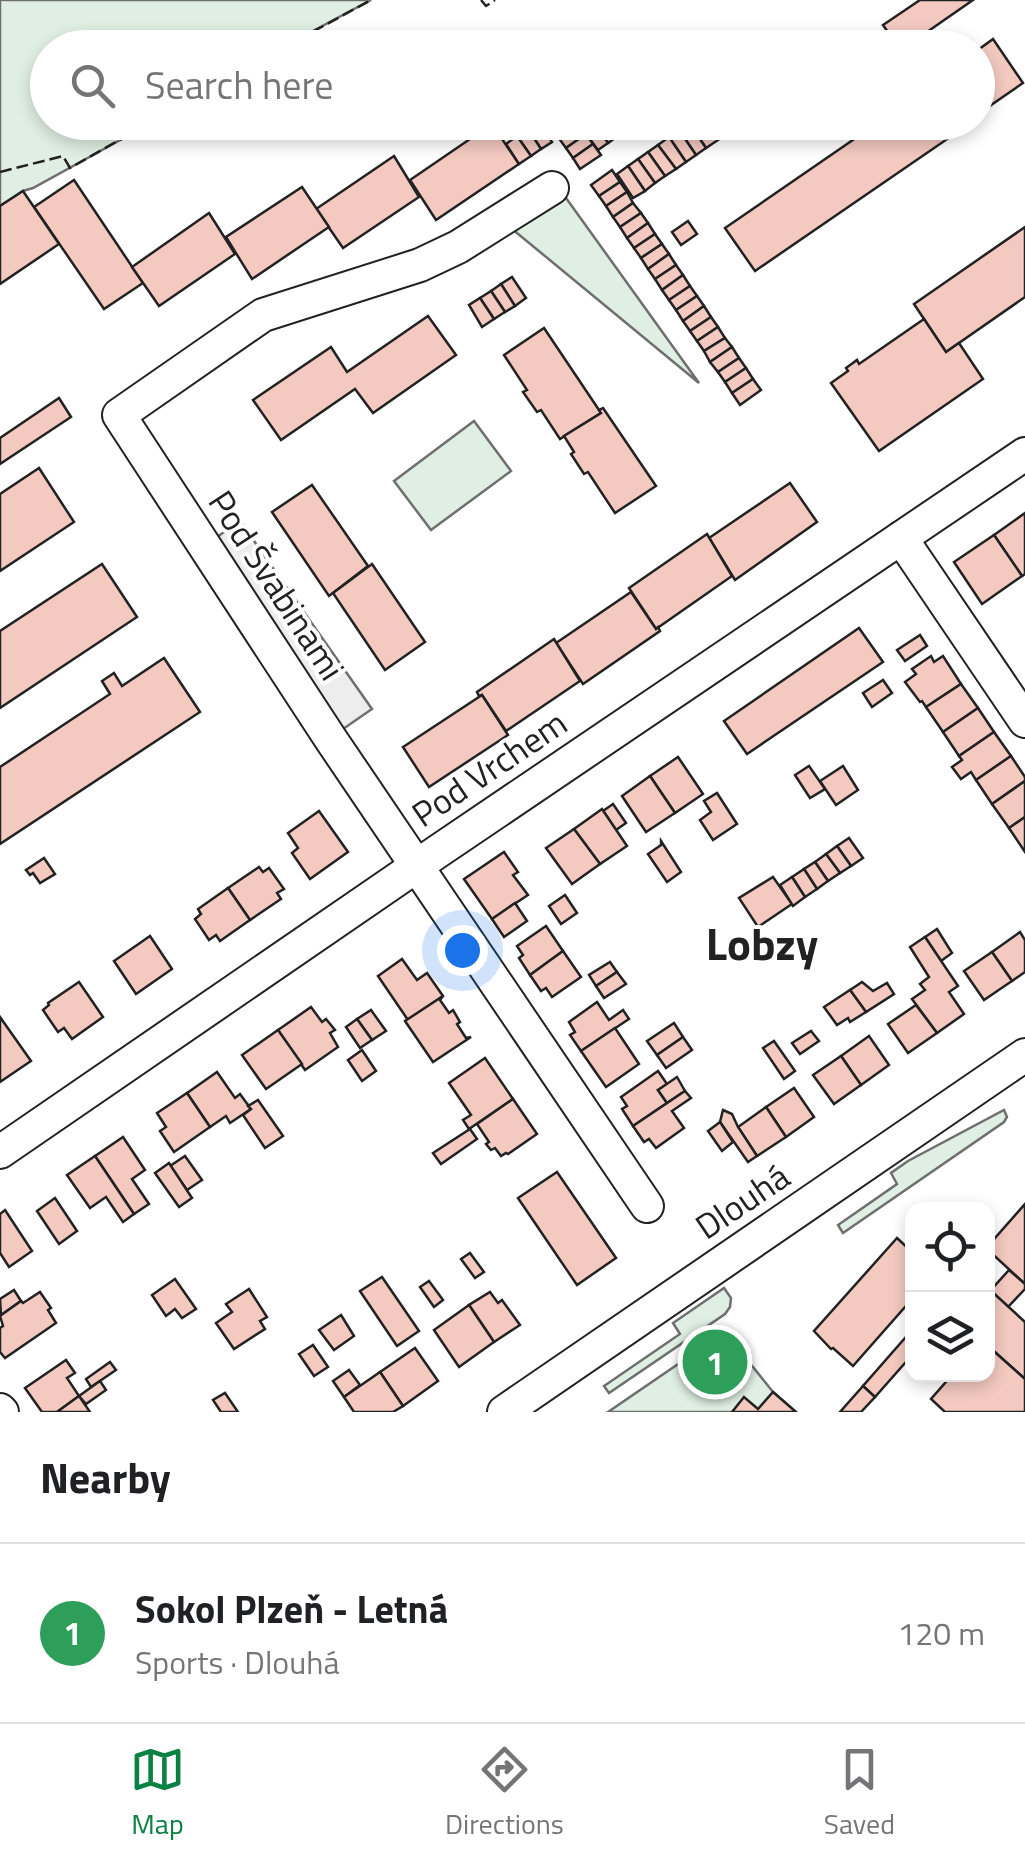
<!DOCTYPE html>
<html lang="en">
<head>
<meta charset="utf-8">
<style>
	body { margin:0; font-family:"Titillium Web",sans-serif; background:#f2f2f2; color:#202124 }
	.controls { position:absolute; right:30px; bottom:30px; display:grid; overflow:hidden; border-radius:20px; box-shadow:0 5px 15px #0003 }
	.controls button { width:90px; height:90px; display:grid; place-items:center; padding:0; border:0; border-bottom:2px solid #e0e0e0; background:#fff; color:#202124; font:50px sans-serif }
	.you { position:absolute; left:462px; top:950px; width:35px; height:35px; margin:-25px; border:8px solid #fff; border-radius:50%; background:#1a73e8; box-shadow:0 0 0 15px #1a73e833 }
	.badge { display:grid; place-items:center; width:65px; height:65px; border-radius:50%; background:#0b8043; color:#fff; font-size:32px; font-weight:700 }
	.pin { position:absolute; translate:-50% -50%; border:5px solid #fff; box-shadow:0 2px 10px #0006 }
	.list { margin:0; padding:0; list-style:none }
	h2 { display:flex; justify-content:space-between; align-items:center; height:130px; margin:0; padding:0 40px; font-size:42px }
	h2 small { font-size:32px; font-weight:400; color:#757577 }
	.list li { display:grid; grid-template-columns:65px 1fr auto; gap:30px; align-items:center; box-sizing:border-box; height:180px; padding:0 40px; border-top:2px solid #e0e0e0 }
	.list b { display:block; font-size:38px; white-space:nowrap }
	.list p { margin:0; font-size:32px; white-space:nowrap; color:#757577 }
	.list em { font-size:32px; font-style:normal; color:#757577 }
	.icon { flex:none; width:55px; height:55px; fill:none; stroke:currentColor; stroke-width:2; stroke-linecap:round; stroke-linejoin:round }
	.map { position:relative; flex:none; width:1025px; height:1412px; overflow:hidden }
	.search { position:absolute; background:#fff; box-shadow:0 5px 15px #0003; left:30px; right:30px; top:30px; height:110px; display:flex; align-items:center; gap:25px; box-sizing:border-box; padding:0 35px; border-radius:55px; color:#757577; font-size:38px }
	.sheet { height:310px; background:#fff }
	nav { display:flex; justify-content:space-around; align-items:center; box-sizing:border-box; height:140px; border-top:2px solid #e0e0e0; background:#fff; font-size:28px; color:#757577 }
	nav a { display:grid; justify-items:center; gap:5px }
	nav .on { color:#0b8043 }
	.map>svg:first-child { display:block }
</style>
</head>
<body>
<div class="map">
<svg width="1025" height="1412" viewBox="0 0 1025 1412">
	<rect width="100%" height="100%" fill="#fff"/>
	<g fill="#e0efe3" stroke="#6f6f6f" stroke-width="2.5">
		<path d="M0,0H371L283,47L48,48V122L151,123L33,188L23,191L0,206Z"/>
		<path d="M561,191L699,383L500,219Z"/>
		<path d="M474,421L511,471L431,530L394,481Z"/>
		<path d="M1004,1110L1007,1117L1004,1122L843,1233L838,1225L897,1184L891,1173L908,1161Z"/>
		<path d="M724,1288L731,1298L730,1307L725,1314L609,1393L604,1386L680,1334L673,1323Z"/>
		<path d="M725,1332L773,1392L796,1412H608Z"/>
	</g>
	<path fill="#ededed" stroke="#6f6f6f" stroke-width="2.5" d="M240,521L372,709L330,738L204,546Z"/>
	<g fill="#f3c9c0" stroke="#222" stroke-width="2.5">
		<path d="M920,0H973L904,48H899L883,25Z"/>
		<path d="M993,39L1023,83L978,114V50Z"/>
		<path d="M537,122H540L552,142L541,149L528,129Z"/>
		<path d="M593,122H609L618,136L608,143Z"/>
		<path d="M593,122L608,143L598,150L578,123Z"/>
		<path d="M705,122L718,140L706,148L689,123Z"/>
		<path d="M879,122H949L956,133L755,271L725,228Z"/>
		<path d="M578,123L586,134L566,148L558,137Z"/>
		<path d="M689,123L706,148L696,155L679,130Z"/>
		<path d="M492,124L519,164L436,220L410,180Z"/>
		<path d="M528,129L541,149L531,156L517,136Z"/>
		<path d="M679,130L696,155L686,162L669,137Z"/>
		<path d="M586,134L593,144L573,158L566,148Z"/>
		<path d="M517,136L531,156L519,164L506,144Z"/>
		<path d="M669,137L686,162L676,169L658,145Z"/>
		<path d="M593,144L601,155L580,169L573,158Z"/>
		<path d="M658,145L676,169L665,176L648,152Z"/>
		<path d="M648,152L665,176L655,183L638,159Z"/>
		<path d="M394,156L419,197L343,248L316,209Z"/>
		<path d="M638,159L655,183L645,191L628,166Z"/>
		<path d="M628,166L645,191L633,198L617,174Z"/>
		<path d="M612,170L620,182L599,196L591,185Z"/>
		<path d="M74,180L143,283L104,309L34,207Z"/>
		<path d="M620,182L627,192L606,206L599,196Z"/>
		<path d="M302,187L329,227L252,279L226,237Z"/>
		<path d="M23,191L59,244L0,284V206Z"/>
		<path d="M627,192L633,203L613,217L606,206Z"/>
		<path d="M633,203L641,213L620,227L613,217Z"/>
		<path d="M209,213L235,254L159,306L132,267Z"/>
		<path d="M641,213L648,223L627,238L620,227Z"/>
		<path d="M688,221L697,234L681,245L672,232Z"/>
		<path d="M648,223L655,234L634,248L627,238Z"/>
		<path d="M1025,227V297L946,352L914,304Z"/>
		<path d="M655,234L662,244L641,258L634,248Z"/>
		<path d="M662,244L669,254L648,269L641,258Z"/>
		<path d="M669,254L676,265L655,279L648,269Z"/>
		<path d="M676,265L683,275L662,290L655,279Z"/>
		<path d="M683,275L690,286L669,300L662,290Z"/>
		<path d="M512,277L526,298L515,306L501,284Z"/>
		<path d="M501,284L515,306L505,312L491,291Z"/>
		<path d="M690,286L697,296L676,310L669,300Z"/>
		<path d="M491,291L505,312L494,319L480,298Z"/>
		<path d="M697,296L704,306L683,321L676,310Z"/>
		<path d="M480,298L494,319L482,327L469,305Z"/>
		<path d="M704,306L711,317L690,331L683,321Z"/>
		<path d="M428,316L456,355L373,413L355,389L281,440L253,400L331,347L347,372Z"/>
		<path d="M711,317L718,327L697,341L690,331Z"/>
		<path d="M924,319L946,352L959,343L983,379L879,451L831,383L848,371L846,368L857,360L859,364Z"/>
		<path d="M718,327L725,338L704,351L697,341Z"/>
		<path d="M544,328L601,413L560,439L541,410L537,412L523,392L527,390L504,355Z"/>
		<path d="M725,338L732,347L710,362L704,351Z"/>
		<path d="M732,347L739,358L718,372L710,362Z"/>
		<path d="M739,358L746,368L725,382L718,372Z"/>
		<path d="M746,368L753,379L732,393L725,382Z"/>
		<path d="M753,379L761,390L740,405L732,393Z"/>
		<path d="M59,398L71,417L0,464V438Z"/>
		<path d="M603,408L656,486L615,513L588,472L584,474L571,454L574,452L564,436L601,413L599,410Z"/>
		<path d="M39,468L74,522L0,571V494Z"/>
		<path d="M790,483L817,522L735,580L709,538Z"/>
		<path d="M312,485L368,566L329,596L272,512Z"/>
		<path d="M1025,513V574L1022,576L994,535Z"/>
		<path d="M707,534L732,576L656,629L629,588Z"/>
		<path d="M994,535L1022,576L982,604L954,562Z"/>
		<path d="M102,564L137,617L0,708V631Z"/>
		<path d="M372,564L425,642L385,670L333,593Z"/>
		<path d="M631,592L656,629L658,627L660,631L583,684L556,643Z"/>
		<path d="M859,628L883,662L747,754L724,721Z"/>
		<path d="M920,635L927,646L905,661L897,650Z"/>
		<path d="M554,639L580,681L506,731L482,695L479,696L477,692Z"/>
		<path d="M931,656L934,662L943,656L961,684L926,707L922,701L920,702L905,682L916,674L912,669Z"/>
		<path d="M164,658L200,712L0,844V767L110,694L102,681L114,673L122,686Z"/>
		<path d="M883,680L892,693L872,707L863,693Z"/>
		<path d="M961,684L978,708L943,732L926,707Z"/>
		<path d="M482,695L508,735L429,787L403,747Z"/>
		<path d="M978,708L994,732L959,756L943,732Z"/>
		<path d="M994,732L1011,756L976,780L971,772L961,779L952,767L962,760L959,756Z"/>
		<path d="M1011,756L1025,777V781L992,804L976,780Z"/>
		<path d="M678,757L703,794L675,813L650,776Z"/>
		<path d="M809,766L825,789L810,798L795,775Z"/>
		<path d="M843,766L858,790L836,805L820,781Z"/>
		<path d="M650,776L675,813L646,832L622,796Z"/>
		<path d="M1025,781V817L1009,828L992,804Z"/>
		<path d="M717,793L737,824L713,840L700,820L711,812L704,801Z"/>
		<path d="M613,804L626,823L616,830L603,811Z"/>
		<path d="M602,809L627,846L600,864L574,829Z"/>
		<path d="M319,811L348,852L310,879L292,853L298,848L288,833Z"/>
		<path d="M1025,817V852L1009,828Z"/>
		<path d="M574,829L600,864L572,884L546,848Z"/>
		<path d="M849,838L863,858L851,866L837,846Z"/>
		<path d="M661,841L681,872L667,882L648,854L661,845Z"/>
		<path d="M837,846L851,866L840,873L826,854Z"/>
		<path d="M504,852L518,872L513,875L528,895L492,919L464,879Z"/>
		<path d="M826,854L840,873L828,881L815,862Z"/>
		<path d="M44,858L55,874L40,883L33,873L30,875L26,870Z"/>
		<path d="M815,862L828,881L817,889L804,869Z"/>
		<path d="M259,867L263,872L269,868L284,889L277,893L281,899L250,920L228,888Z"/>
		<path d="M804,869L817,889L805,897L792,877Z"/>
		<path d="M773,877L792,904L758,927L739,898Z"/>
		<path d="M792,877L805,897L793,906L780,885Z"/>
		<path d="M228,888L250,920L220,941L216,935L209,940L195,919L201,914L198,909Z"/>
		<path d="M565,895L577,913L561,924L549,906Z"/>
		<path d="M515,903L527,921L504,937L492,919Z"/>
		<path d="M546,926L563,951L530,975L519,958L523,955L517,946Z"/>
		<path d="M937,929L952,953L941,961L925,937Z"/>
		<path d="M1020,932L1025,940V972L1012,981L992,952Z"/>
		<path d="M150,936L172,969L136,994L114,961Z"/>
		<path d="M925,937L958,986L949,992L964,1014L937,1033L912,999L925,990L920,984L929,977L910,947Z"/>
		<path d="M563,951L581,977L552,997L546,988L541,991L530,975Z"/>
		<path d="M992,952L1012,981L984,1000L964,971Z"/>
		<path d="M402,959L417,980L427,973L443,996L408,1020L378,976Z"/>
		<path d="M610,962L617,972L596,986L589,975Z"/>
		<path d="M617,972L626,984L604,998L596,986Z"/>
		<path d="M79,982L103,1017L72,1039L64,1028L58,1032L43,1010L49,1005L48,1003Z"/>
		<path d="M862,982L873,991L887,983L894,994L866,1012L850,990Z"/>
		<path d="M850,990L866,1012L850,1022L848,1018L837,1025L824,1007Z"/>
		<path d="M443,996L440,1000L449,1013L453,1010L460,1022L457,1024L466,1038L471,1037L433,1062L405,1021Z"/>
		<path d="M597,1002L609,1020L623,1010L629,1019L581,1051L570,1035L575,1032L569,1022Z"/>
		<path d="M916,1005L937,1033L908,1053L888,1024Z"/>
		<path d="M311,1007L322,1022L326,1019L335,1030L330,1033L338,1047L305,1070L278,1030Z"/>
		<path d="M371,1010L386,1031L372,1040L357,1019Z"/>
		<path d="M0,1017L31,1061L0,1082Z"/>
		<path d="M357,1019L372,1040L360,1048L346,1027Z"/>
		<path d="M674,1023L683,1037L657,1055L647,1041Z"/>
		<path d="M615,1028L639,1064L606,1087L581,1051Z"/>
		<path d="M278,1030L302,1064L266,1089L242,1055Z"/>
		<path d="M811,1031L819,1041L800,1054L792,1043Z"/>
		<path d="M869,1036L889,1065L861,1085L841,1056Z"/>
		<path d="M683,1037L692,1050L666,1068L657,1055Z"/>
		<path d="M774,1041L795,1071L784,1079L763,1048Z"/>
		<path d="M362,1050L376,1071L362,1081L348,1060Z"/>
		<path d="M841,1056L861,1085L834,1104L813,1075Z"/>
		<path d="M485,1058L513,1099L469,1129L463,1120L471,1115L449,1083Z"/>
		<path d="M658,1071L667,1084L658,1090L667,1103L633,1126L622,1109L627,1106L621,1097Z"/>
		<path d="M217,1072L235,1098L240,1094L251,1109L230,1123L226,1116L210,1127L187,1093Z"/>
		<path d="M677,1077L685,1091L667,1103L658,1090Z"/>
		<path d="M794,1088L814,1117L786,1137L766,1107Z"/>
		<path d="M685,1091L691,1098L672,1111L684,1128L656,1148L649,1139L644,1142L633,1126Z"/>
		<path d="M187,1093L210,1127L174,1152L160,1131L166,1127L157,1113Z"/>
		<path d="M513,1099L537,1134L508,1154L506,1153L501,1156L495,1148L491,1150L486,1144L489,1142L477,1124Z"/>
		<path d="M258,1100L283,1136L265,1148L243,1115L251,1109L248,1106Z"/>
		<path d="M766,1107L786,1137L757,1156L738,1127Z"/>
		<path d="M723,1110L732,1114L738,1127L757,1156L748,1162L720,1122Z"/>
		<path d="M720,1122L733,1142L722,1151L708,1131Z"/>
		<path d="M470,1129L477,1139L441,1164L433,1153Z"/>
		<path d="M123,1137L145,1170L132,1179L149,1204L134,1214L95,1156Z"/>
		<path d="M95,1156L134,1214L123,1222L106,1197L90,1208L67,1175Z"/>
		<path d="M185,1156L202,1180L187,1190L170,1166Z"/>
		<path d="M169,1163L192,1198L179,1207L155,1173Z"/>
		<path d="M557,1172L616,1258L577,1285L518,1198Z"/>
		<path d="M55,1198L77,1231L59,1244L37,1211Z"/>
		<path d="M1025,1204V1284L988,1250V1246Z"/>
		<path d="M5,1210L32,1251L9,1267L0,1253V1214Z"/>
		<path d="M897,1238L912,1252V1299L853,1366L833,1348L831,1349L814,1331Z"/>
		<path d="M470,1253L484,1272L475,1278L461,1259Z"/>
		<path d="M1009,1270L1025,1284V1289L1008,1307L990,1291Z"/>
		<path d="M382,1277L419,1331L397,1346L360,1291Z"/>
		<path d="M175,1279L196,1309L182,1318L175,1309L166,1316L152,1295Z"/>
		<path d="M429,1281L443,1300L434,1307L420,1287Z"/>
		<path d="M988,1288L1025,1322V1379L988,1346Z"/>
		<path d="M249,1289L267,1317L260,1321L265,1329L234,1349L216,1323L232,1312L226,1304Z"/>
		<path d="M14,1290L21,1301L1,1315L0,1299Z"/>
		<path d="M40,1292L51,1308L48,1310L56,1323L5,1358L0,1352V1328L3,1326L0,1316L21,1301L23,1303Z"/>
		<path d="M490,1292L498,1303L502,1300L520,1325L494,1342L469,1305Z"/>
		<path d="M469,1305L494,1342L459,1367L434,1330Z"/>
		<path d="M341,1315L354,1336L334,1350L319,1330Z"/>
		<path d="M912,1330V1355L875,1397L863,1386Z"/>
		<path d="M313,1345L328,1367L314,1376L299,1354Z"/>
		<path d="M988,1346L1025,1379V1412H945L931,1399L953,1374H988Z"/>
		<path d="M415,1348L438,1381L403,1406L380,1372Z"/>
		<path d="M66,1360L75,1373L67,1378L79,1396L57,1412H42L25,1388Z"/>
		<path d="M110,1362L116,1370L91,1387L86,1379Z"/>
		<path d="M349,1370L360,1385L344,1397L333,1381Z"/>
		<path d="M380,1372L403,1406L393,1412H354L344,1397Z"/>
		<path d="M100,1381L106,1390L86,1404L79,1396Z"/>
		<path d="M863,1386L875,1397L861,1412H840Z"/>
		<path d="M773,1392L796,1412H732L744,1397L758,1409Z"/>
		<path d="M225,1393L238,1412H221L213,1400Z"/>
		<path d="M79,1396L90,1412H57Z"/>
	</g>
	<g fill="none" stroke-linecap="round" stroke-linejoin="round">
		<g stroke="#222" stroke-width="36">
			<g id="minor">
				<path d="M552,188L458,247L420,265L263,315L119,415L330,738L647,1206"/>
				<path d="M901,538L1025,721"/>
				<path d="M0,1152L437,852L1025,454"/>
				<path d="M0,1410L2,1412"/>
				<path d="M504,1412L1025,1055"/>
			</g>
		</g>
		<use href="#minor" stroke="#fff" stroke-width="32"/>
		<g stroke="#222" stroke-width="2.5" stroke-dasharray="12 5" stroke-linecap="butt">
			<path d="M481,0L486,6L495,0"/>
			<path d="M283,48L371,0"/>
			<path d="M0,172L63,156L70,168L151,122"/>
		</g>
	</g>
	<g text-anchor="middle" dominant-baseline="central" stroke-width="8" stroke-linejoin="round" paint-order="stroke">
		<g font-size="35" fill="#222" stroke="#fff">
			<text transform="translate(277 585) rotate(57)">Pod Švabinami</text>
			<text transform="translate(489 768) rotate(-34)">Pod Vrchem</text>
			<text transform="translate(742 1201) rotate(-34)">Dlouhá</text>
		</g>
		<g font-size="45" font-weight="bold" fill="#222" stroke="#fff">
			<text x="762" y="943">Lobzy</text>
		</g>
	</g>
</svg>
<div class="controls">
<button><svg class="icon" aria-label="locate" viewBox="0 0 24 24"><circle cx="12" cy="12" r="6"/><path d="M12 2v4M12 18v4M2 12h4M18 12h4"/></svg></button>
<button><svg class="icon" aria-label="layers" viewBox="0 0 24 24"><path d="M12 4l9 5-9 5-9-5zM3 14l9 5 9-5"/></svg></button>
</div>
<div class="you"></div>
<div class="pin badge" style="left:715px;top:1362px;background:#2e9e5b">1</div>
<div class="search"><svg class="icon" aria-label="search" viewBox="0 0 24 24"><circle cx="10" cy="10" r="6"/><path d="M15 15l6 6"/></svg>Search here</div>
</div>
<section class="sheet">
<h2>Nearby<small></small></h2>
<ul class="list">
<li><span class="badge" style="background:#2e9e5b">1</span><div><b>Sokol Plzeň - Letná</b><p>Sports · Dlouhá</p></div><em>120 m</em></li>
</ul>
</section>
<nav>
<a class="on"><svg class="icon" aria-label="map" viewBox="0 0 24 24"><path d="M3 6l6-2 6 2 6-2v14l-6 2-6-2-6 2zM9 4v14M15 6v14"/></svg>Map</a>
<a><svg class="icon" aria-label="directions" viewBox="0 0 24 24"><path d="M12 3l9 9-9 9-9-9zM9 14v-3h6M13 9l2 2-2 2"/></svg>Directions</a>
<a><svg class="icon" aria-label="saved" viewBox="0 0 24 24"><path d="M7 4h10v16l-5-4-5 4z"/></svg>Saved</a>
</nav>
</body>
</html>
